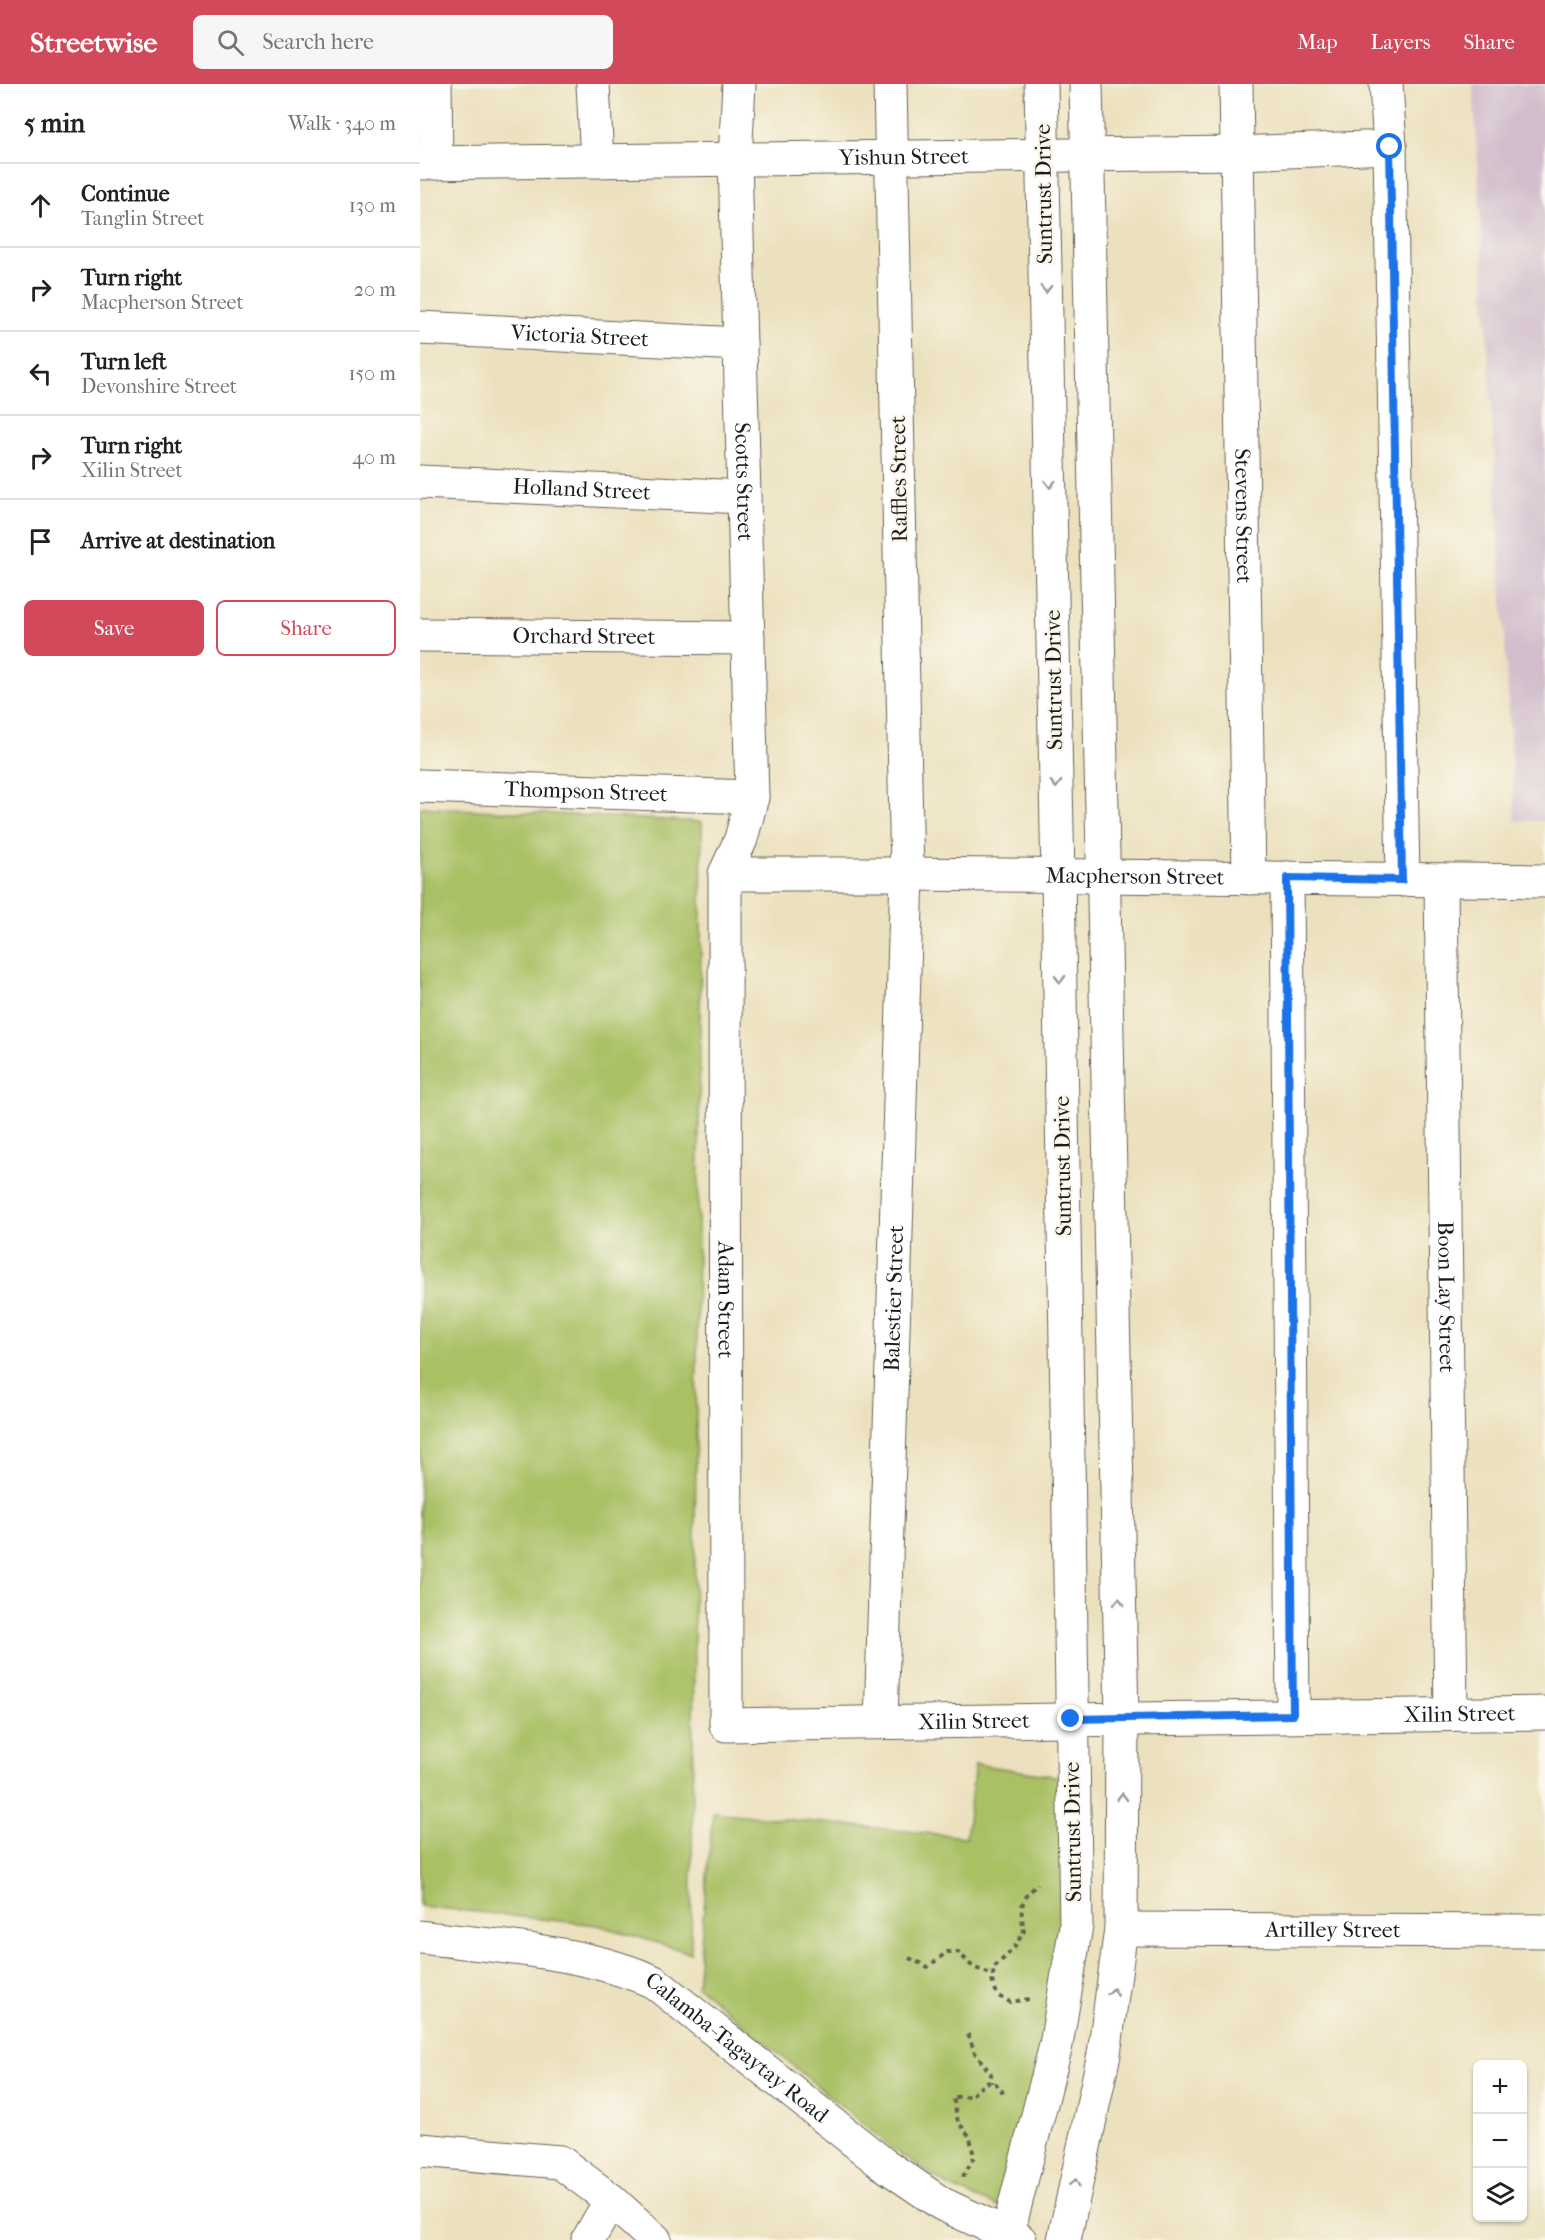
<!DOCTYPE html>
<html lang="en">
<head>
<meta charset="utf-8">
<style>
	body { margin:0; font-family:"IM FELL French Canon",serif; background:#f6f6f6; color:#202124 }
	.controls { position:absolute; right:18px; bottom:18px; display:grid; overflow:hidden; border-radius:9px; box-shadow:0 2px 4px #0004 }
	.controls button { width:54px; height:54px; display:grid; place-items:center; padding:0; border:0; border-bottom:2px solid #e0e0e0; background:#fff; color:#202124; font:30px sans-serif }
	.stop { position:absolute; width:18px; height:18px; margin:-14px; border:4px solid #1a73e8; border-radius:50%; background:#fff }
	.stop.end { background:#1a73e8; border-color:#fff; box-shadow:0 2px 6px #0008 }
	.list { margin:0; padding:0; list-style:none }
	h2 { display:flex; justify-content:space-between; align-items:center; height:78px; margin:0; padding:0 24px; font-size:26px }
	h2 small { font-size:20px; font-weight:400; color:#757577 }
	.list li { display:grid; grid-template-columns:39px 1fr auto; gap:18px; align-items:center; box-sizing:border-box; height:84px; padding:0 24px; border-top:2px solid #e0e0e0 }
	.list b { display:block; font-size:22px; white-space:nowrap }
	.list p { margin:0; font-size:20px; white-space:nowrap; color:#757577 }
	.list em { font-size:20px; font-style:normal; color:#757577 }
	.actions { display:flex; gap:12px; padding:18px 24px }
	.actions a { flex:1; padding:14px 0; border:2px solid #d1495b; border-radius:9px; text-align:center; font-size:21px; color:#d1495b }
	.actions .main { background:#d1495b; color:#fff }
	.icon { flex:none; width:33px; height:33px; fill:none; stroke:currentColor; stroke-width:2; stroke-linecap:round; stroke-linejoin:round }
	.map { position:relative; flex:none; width:1125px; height:2156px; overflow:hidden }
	header { display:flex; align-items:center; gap:36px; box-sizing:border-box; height:84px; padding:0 30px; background:#d1495b; color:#fff }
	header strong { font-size:28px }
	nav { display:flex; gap:33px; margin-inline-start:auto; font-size:21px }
	.search { width:420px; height:54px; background:#f6f6f6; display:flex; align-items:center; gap:15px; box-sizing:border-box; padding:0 21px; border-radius:9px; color:#757577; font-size:22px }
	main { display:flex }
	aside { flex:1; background:#fff }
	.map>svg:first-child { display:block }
</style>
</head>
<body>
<header>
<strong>Streetwise</strong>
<div class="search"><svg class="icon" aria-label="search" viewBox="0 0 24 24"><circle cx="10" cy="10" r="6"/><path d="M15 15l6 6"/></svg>Search here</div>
<nav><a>Map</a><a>Layers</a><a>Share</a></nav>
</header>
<main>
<aside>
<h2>5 min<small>Walk · 340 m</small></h2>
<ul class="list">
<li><svg class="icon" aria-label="ahead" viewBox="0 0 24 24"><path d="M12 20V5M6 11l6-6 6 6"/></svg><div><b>Continue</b><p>Tanglin Street</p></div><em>130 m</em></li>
<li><svg class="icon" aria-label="right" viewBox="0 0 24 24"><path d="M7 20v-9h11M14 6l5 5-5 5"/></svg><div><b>Turn right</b><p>Macpherson Street</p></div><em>20 m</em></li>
<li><svg class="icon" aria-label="left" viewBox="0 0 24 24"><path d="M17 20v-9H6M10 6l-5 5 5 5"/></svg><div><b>Turn left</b><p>Devonshire Street</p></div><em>150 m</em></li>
<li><svg class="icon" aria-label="right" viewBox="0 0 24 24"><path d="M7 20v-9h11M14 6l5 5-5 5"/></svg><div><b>Turn right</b><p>Xilin Street</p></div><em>40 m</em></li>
<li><svg class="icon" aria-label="arrive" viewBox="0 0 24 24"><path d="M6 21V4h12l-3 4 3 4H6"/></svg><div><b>Arrive at destination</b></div></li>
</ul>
<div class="actions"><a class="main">Save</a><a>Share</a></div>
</aside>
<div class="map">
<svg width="1125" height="2156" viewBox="0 0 1125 2156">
	<rect width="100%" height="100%" fill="#fbf7ec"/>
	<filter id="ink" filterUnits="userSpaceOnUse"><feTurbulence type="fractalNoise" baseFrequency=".0167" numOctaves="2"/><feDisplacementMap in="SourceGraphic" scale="12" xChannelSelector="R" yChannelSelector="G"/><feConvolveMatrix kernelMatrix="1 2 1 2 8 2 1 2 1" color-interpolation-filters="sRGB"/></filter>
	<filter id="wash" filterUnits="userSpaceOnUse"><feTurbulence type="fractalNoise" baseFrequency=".008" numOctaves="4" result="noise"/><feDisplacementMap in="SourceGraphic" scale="24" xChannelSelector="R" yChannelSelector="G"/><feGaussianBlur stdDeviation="1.35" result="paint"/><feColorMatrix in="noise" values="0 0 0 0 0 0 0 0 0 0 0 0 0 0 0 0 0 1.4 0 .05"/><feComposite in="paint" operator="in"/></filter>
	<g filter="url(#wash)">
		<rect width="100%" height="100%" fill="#ece1be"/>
		<path fill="#d1bdcc" d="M1053,0H1125V737H1095Z"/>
		<g fill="#a9c064" stroke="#626e40" stroke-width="1.5">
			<path d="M0,723L282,738L271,1869L177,1841L0,1822Z"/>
			<path d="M555,1680L647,1694L644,1846L605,2042L579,2123L530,2103L478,2069L277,1902L293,1728L546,1753Z"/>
		</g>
	</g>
	<g filter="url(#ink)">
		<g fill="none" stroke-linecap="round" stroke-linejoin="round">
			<g stroke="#656155" stroke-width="35">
				<g id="street">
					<path d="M15,0L16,79"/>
					<path d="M173,0L177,77"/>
					<path id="s1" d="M319,0L315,75L332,713L321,755L305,790L306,1641L1125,1629"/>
					<path id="s2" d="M816,0L829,794"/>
					<path d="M966,0L970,63L983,796"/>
					<path id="s3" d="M0,79L818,69L970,63"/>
					<path id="s4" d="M0,244L320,260"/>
					<path id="s5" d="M0,398L324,413"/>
					<path id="s6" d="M0,551L328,554"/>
					<path id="s7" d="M0,702L332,713"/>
					<path id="s8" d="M305,790H487L1125,797"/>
					<path d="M867,794L873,1631"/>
					<path id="s9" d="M1021,796L1031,1629"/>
					<path id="s10" d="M461,1638L487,790L470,0"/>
					<path id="s11" d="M701,1845L1125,1847"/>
					<path d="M0,2066L140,2078L191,2116L235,2156"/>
					<path d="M168,2156L191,2116"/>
					<path d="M586,2156L636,1961L656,1842L638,792L621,0"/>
					<path d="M644,2156L684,1970L701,1845L702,1633L666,0"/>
				</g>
			</g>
			<g stroke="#656155" stroke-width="35">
				<g id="secondary">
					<path id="s12" d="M0,1853C78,1863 162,1866 234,1898L462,2079L522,2120L600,2156"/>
				</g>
			</g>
			<g stroke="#656155" stroke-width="4" stroke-dasharray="4.5 4.5" stroke-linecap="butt">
				<path d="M489,1874L508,1883L527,1868H538L553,1883L573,1891"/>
				<path d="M609,1915L590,1918L578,1912L572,1897L574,1884L594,1864L604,1847C600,1824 599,1817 618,1800"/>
				<path d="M548,1950L555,1969L571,1990V1999"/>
				<path d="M543,2093L554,2073L550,2053L538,2038L533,2013L551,2012L566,1998L576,2000L585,2011"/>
			</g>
			<use href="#street" stroke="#fff" stroke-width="33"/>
			<use href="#secondary" stroke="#fff" stroke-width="33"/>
		</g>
		<defs><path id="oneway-chevron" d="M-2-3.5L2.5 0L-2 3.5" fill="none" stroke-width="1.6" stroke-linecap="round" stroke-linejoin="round" transform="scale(1.5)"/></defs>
		<g stroke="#999">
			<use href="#oneway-chevron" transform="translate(626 205) rotate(89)"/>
			<use href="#oneway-chevron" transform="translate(630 400) rotate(89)"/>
			<use href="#oneway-chevron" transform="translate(636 700) rotate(89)"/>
			<use href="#oneway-chevron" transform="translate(640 895) rotate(89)"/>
			<use href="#oneway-chevron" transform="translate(699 1518) rotate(-91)"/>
			<use href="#oneway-chevron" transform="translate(702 1713) rotate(-90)"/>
			<use href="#oneway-chevron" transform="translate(693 1908) rotate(-82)"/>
			<use href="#oneway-chevron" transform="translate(655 2099) rotate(-79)"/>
		</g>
	</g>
	<g fill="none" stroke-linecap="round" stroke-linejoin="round" filter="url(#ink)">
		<path stroke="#1a73e8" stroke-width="8" d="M651,1635L873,1631L867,794L982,796L970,63"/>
	</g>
	<g text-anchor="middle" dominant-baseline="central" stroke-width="4.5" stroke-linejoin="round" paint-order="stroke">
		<g font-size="22" fill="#1c1c1c" stroke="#fbf7ec">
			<text stroke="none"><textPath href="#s3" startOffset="484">Yishun Street</textPath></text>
			<text transform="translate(624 110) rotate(-91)">Suntrust Drive</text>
			<text stroke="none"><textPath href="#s4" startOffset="160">Victoria Street</textPath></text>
			<text transform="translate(479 395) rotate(-91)">Raffles Street</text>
			<text stroke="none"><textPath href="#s1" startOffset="398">Scotts Street</textPath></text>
			<text stroke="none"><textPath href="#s5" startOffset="162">Holland Street</textPath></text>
			<text stroke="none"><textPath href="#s2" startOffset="432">Stevens Street</textPath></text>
			<text stroke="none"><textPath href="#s6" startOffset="164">Orchard Street</textPath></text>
			<text transform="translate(634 596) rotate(-91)">Suntrust Drive</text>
			<text stroke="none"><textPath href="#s7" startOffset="166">Thompson Street</textPath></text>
			<text stroke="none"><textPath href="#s8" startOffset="410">Macpherson Street</textPath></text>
			<text transform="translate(643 1082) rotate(-91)">Suntrust Drive</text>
			<text stroke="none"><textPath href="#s9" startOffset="417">Boon Lay Street</textPath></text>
			<text stroke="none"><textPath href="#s10" startOffset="424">Balestier Street</textPath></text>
			<text stroke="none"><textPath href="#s1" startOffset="1221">Adam Street</textPath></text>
			<text stroke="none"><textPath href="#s1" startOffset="2380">Xilin Street</textPath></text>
			<text stroke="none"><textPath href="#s1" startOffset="1894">Xilin Street</textPath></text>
			<text transform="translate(653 1748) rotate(-91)">Suntrust Drive</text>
			<text stroke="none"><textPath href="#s11" startOffset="212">Artilley Street</textPath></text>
			<text stroke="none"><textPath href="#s12" startOffset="345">Calamba-Tagaytay Road</textPath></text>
		</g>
	</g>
</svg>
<div class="controls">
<button>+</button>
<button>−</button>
<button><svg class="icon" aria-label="layers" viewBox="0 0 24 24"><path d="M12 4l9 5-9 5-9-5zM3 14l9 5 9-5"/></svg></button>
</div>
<div class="stop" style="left:970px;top:63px"></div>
<div class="stop end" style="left:651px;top:1635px"></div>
</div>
</main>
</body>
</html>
